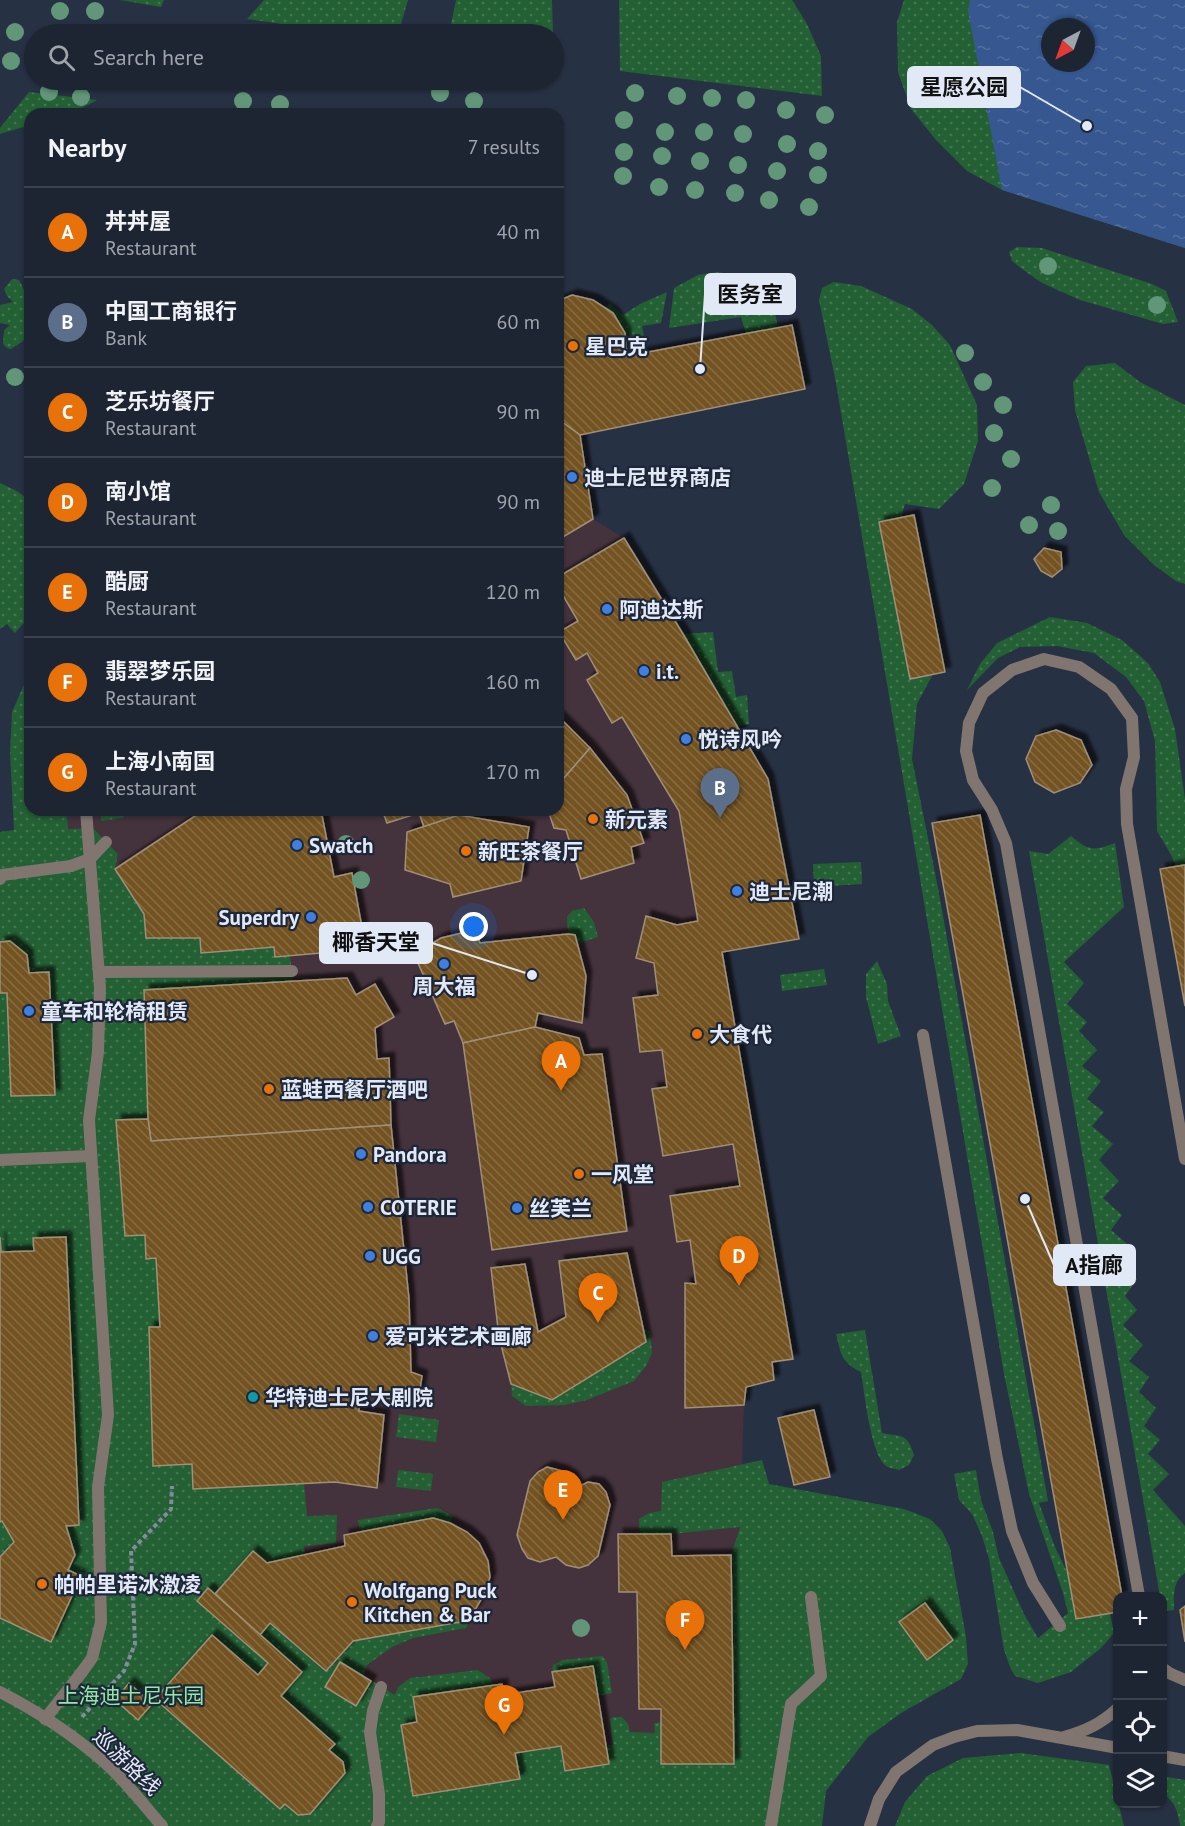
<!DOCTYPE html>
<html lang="en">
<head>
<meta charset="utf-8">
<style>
	body { margin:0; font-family:"PT Sans","Noto Sans SC",sans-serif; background:#2a313f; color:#f1f3f6 }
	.controls { position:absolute; right:18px; bottom:18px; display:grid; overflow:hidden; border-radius:12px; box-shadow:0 2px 4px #0004 }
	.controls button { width:54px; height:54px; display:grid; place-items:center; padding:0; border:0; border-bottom:2px solid #3b424e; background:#1d2533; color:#f1f3f6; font:30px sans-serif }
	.compass { position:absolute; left:1041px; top:18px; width:54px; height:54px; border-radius:50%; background:#1d2533; box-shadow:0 2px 4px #0004; rotate:221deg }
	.you { position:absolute; left:474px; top:927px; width:21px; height:21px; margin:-15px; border:4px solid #fff; border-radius:50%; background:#1a73e8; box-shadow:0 0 0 9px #1a73e833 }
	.badge { display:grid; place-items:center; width:39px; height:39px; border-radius:50%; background:#b45309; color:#fff; font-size:20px; font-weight:700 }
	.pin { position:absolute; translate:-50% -50px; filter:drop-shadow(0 2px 3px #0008) }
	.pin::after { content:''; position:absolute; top:32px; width:21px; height:18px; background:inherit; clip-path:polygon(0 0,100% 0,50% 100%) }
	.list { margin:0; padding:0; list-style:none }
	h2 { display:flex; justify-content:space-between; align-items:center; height:78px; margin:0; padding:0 24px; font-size:26px }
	h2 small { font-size:20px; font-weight:400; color:#a0a5ac }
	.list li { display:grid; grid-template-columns:39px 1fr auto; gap:18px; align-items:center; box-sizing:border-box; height:90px; padding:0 24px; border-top:2px solid #3b424e }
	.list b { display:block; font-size:22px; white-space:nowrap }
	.list p { margin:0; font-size:20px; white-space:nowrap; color:#a0a5ac }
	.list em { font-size:20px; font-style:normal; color:#a0a5ac }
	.icon { flex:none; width:33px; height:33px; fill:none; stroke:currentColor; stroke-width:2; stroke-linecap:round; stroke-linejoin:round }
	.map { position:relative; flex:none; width:1185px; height:1826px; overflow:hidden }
	.search { position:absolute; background:#1d2533; box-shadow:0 2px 4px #0004; left:24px; top:24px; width:540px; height:66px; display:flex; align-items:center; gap:15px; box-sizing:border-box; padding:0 21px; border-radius:33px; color:#a0a5ac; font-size:22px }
	.panel { position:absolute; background:#1d2533; box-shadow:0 2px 4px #0004; left:24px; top:108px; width:540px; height:708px; border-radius:18px }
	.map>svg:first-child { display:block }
</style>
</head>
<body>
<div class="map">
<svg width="1185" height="1826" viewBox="0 0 1185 1826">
	<defs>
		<pattern id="green-dots" width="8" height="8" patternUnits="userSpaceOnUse" patternTransform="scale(1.5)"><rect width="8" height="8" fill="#236034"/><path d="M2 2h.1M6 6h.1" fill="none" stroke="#437752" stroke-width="1.8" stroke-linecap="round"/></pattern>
		<pattern id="water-ripples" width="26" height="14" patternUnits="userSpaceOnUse" patternTransform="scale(1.5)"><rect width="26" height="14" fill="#36578f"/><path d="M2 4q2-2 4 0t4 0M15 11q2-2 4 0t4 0" fill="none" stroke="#536f9f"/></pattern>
		<pattern id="building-back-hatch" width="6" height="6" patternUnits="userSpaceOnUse" patternTransform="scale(1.5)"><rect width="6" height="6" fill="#735320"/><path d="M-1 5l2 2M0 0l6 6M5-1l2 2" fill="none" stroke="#876c41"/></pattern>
		<filter id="shadow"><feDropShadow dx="5.5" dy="-5.5" stdDeviation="1.5" flood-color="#0009"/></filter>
	</defs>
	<rect width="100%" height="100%" fill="#273144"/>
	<path fill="#44323c" d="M572,295L593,300L627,356L792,325L805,389L580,435L593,519L624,538L683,634L768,779L799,939L722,953L793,1359L772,1362L774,1380L746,1388L744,1405L740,1527L731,1555L734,1764H661L520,1779L413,1796L401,1725L395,1696L363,1675L326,1671L270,1623L260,1635L215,1594L253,1551L193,1489L153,1466L149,1327L156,1259H146L125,1236L148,1119L144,990L292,981L290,957H275L274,947L201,953L146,938L144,914L115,869L118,854L93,828L68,829L67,810H558V301Z"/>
	<g fill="url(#green-dots)" fill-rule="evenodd">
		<path d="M120,0H164L161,7Z"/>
		<path d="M264,0H408L398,34H353L247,19Z"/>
		<path d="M456,0H552L553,34H449Z"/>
		<path d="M619,0H792L807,24L821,56L822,96L620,71Z"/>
		<path d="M904,0H1185V248L1002,190L967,171L936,140L911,109L898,72L897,22ZM1050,27H1086V63H1050Z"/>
		<path d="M29,92L97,100C69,116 62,114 30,114V125L0,134V128Z"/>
		<path d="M1017,247L1042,248L1152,284L1166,291L1178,322L1163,324L1080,300L1042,283L1022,269L1012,261L1009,252Z"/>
		<path d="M718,272C733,275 757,284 767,296C774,304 776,318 778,328L746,334L741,317L669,328L674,288L698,275Z"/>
		<path d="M12,279L19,280L27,296L30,293V341L28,334L22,342L11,349L7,348L3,344L4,330L10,325L0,323V305L13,302L7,296L4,289Z"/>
		<path d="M834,282L861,286L912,309L932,325L950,345L977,405L978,441L964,484L939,509L905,504L901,518L911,679L933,674L917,704L912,759L938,888L1048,1501L1039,1503L1055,1547L1068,1574L1076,1619L1110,1614L1114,1633L1101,1648L1071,1672L1038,1683L1015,1676L1010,1667L1004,1650L989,1559L982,1536L972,1514L959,1500L954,1474L976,1470L981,1500L993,1532L999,1558L1024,1614L1038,1638L1068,1613L1063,1593L1029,1494L1004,1374L836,383L819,300L822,288Z"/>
		<path d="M667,292L661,323L642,326L647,352L627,356L605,308L610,303L623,315L640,304Z"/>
		<path d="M1115,363L1140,382L1185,405V584L1176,581L1154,565L1124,535L1099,492L1075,410L1073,382L1086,366Z"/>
		<path d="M0,483L15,490L30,500V616L15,633L7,624L0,629Z"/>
		<path d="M1050,617L1087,623L1122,640L1148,663L1160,682L1175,729L1185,799V865L1176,866L1170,853L1157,831L1155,741L1144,701L1126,677L1094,653L1057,646L1020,647L998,658L967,690L980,664L997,643Z"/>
		<path d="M713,632L718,672L732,671L736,697L747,695L749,724L737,726L683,634Z"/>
		<path d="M30,671V810H67L68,829L93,828L118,854L115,869L144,914L146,938H200L201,953L274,947L275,957L290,956L293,981L144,990L148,1119L125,1236L145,1235L146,1259L156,1258L160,1327L149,1328L153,1466L192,1464L193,1489L304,1483L307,1516L337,1515L336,1543L304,1546L305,1555L267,1563L253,1551L215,1595L260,1634L270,1623L325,1671L353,1641L460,1622L465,1618L470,1621L466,1628L413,1638L392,1647L367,1665L364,1676L395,1695L398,1687L410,1678L478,1670L491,1679L493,1685L413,1698L417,1722L401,1725L413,1796L519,1779L515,1753L561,1746L566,1770L608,1764L606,1745H613L610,1719L613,1717H622L628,1724L630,1732L655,1733L654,1723L661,1722L662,1764H734L731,1555L740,1527L671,1534H640L639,1519L649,1513L661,1511L662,1482L762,1460L769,1484L904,1509L930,1519L942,1531L950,1548L966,1637L968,1664L961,1679L901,1713L868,1737L826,1791L822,1826H0V832L14,830L10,752L12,712Z"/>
		<path d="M101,810H135L122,818L101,821Z"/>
		<path d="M1071,836C1089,851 1093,851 1115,843L1124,907L1064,962L1084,983L1067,1004L1087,1022L1079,1031L1097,1050L1082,1066L1101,1081L1087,1099L1104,1112L1092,1126L1113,1144L1099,1160L1119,1181L1103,1198L1122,1215L1111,1230L1134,1250L1120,1265L1137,1279L1125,1296L1137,1310L1123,1325L1143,1345L1129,1361L1149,1377L1139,1392L1156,1408L1144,1426L1160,1440L1148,1454L1169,1474L1153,1490L1185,1526V1573C1172,1582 1174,1596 1174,1610L1163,1611L1162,1596H1160L1029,851L1048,854Z"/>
		<path d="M861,862L862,884L814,887L813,864Z"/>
		<path d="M584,908L594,922L598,937L576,944L575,935L568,934L567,917L572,911Z"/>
		<path d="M877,961L887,984L888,1001L901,1036L878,1044L866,997V974Z"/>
		<path d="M824,969L827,985L782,991L780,975Z"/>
		<path d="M643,1329L650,1331L652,1353L646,1366L634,1381L587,1400L564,1405L526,1406L512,1396L511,1384L552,1400L646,1343Z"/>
		<path d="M865,1330L882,1433C903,1437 907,1433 914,1455L909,1465L899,1470C896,1469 889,1468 886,1466C871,1456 864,1391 861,1372C841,1362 841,1354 836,1334Z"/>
		<path d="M399,1414L439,1420L436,1442L396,1437Z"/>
		<path d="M398,1470L433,1474L431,1491L396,1487Z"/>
		<path d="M437,1508L453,1516L450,1523L360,1532L358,1520Z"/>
		<path d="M602,1656L607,1662L612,1693L598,1696L593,1666L552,1672L553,1665L563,1660Z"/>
		<path d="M1021,1753L1109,1765L1124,1826H895L905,1802L927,1776L963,1758Z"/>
		<path d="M1162,1776L1185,1780V1826H1180C1178,1812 1175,1801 1163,1794Z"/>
	</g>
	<path fill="url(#water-ripples)" fill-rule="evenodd" d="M970,0H1185V248L1002,190L968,11ZM1050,27H1086V63H1050Z"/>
	<g fill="url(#building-back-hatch)" stroke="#a09079" stroke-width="1.5" filter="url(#shadow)">
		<path d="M572,295L593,300L613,313L625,333L627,356L792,325L805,389L580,435L558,419V301Z"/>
		<path d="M558,419L580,435L593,519L558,540Z"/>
		<path d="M914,515L945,672L910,679L879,522Z"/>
		<path d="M624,538L683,634L768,779L799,939L722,952L793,1359L772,1362L774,1380L746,1387L744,1405L685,1408V1283L696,1284L690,1240L677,1242L670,1196L740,1186L733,1144L663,1156L652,1089L667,1087L662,1050L640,1052L633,998L658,995L654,963L636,958L646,916L677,925L698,921L679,811L622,717L612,723L587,680L598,673L587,653L576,660L559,632L578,621L558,587V577Z"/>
		<path d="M1044,548L1061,552L1062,569L1052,577L1041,571L1034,559Z"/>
		<path d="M558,716L590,748L558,785Z"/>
		<path d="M1056,730L1081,740L1092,765L1080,783L1054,793L1035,782L1026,759L1036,736Z"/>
		<path d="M590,748L627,795L644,843L631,847L634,863L581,879L566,830L554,828L548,810H558V785Z"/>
		<path d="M204,810H321L334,877L352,873L365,944L333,952L275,957L274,947L201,953L200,938H146L144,914L115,869Z"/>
		<path d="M382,810H457L459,815L424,827L419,813L387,823Z"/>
		<path d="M459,815L529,827L521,881L453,897L450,884L405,870L407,832Z"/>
		<path d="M980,815L1122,1596H1118V1612L1076,1619L932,823Z"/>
		<path d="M1185,865V1006L1160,869Z"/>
		<path d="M475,930L480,943L568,934L575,935L586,976L582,1023L538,1013L535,1027L463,1043L454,1021L445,1024L414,954L441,938Z"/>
		<path d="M10,941L27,955L29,973L49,972L55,1095L11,1096L7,993H0V942Z"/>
		<path d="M347,978L356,995L375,984L394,1017L375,1028L377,1059L389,1058L391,1125L151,1141L148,1119L144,990Z"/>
		<path d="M535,1027L579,1038L584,1055L602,1054L627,1231L492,1250L463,1043Z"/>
		<path d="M148,1119L151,1141L391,1125L409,1299L411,1372L422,1376L418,1402L359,1395V1411L384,1415L377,1488L335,1482L193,1489L192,1464L153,1466L149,1327H160L156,1258L146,1259L145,1235L125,1236L116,1120Z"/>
		<path d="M0,1237L1,1252L34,1251L33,1238L66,1237L79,1525L66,1526L75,1555L68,1570L81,1576L51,1642L0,1618V1557L14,1542L2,1521L0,1522Z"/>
		<path d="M627,1253L646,1342L552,1400L511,1384L499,1337L491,1268L525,1264L538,1332L566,1317L559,1261Z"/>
		<path d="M814,1410L830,1477L794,1485L778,1418Z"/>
		<path d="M547,1467L562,1471L572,1477L578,1487L588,1482L599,1484L606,1492L610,1505L598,1556L588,1565L579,1568L566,1565L556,1557L540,1562L528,1558L522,1549L517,1535L530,1481L538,1472Z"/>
		<path d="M433,1518L450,1523L467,1532L479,1543L488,1561L490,1577L485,1593L475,1610L460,1622L353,1641L326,1671L270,1623L260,1635L215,1594L253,1551L267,1563L345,1546L344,1535Z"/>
		<path d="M618,1534H671L672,1556L731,1555L734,1764H661V1709H639L637,1592H619Z"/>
		<path d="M208,1588L302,1672L281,1696L335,1744L329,1750L343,1762L345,1773L310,1814L298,1815L285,1804L280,1809L155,1699L212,1635L258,1675L268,1663L197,1601Z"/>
		<path d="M925,1603L953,1640L927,1660L899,1622Z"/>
		<path d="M1185,1606V1642L1180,1610Z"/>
		<path d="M340,1662L371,1681L356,1706L325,1687Z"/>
		<path d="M593,1666L609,1764L565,1771L561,1746L515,1753L520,1779L413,1796L401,1725L417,1722L413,1697L502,1684L503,1695L555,1687L552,1672Z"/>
		<path d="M129,1683L152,1704L138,1720L115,1700Z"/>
	</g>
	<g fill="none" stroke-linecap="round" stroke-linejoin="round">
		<path stroke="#838c9c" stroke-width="4" stroke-dasharray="4.5 3" stroke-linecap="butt" d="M82,1717L124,1671L135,1644L131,1551L171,1509L172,1486"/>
		<g stroke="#81766f" stroke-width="12">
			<path d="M71,866L90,859L106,842"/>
			<path d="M99,972L292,971"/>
			<path d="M923,1035L997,1459L1012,1531L1033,1583L1060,1626"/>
			<path d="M0,1160L90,1156"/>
			<path d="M1139,1596L1006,843L992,810L973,780L966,751L969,723L983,693L1012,670L1044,659L1079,667L1111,689L1132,718L1134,757L1126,789L1127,824L1185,1159"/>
			<path d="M1162,1668L1169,1673L1185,1680"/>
			<path d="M82,1672L92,1658L101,1622L98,1487L108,1415L89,1120L98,1052L100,988L86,810"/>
			<path d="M1064,1737C1085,1731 1101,1724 1118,1708"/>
			<path d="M1162,1756L1185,1760"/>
			<path d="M771,1826L791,1704L821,1676L811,1597"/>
			<path d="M870,1826L879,1799L896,1772L933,1745L954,1737L977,1731L1017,1730L1118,1748"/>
		</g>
		<g stroke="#81766f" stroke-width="12">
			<path d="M0,879L2,875L71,866"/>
			<path d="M0,1692C37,1711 72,1734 103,1761C125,1780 143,1804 162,1826"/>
			<path d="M45,1719L82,1672"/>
			<path d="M377,1826L379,1822V1794L370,1732L373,1711L381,1687"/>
		</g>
	</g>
	<g fill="#619678">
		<circle cx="60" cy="11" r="9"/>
		<circle cx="95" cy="11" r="9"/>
		<circle cx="15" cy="32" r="9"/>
		<circle cx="11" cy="61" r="9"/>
		<circle cx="49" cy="92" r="9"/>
		<circle cx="440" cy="93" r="9"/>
		<circle cx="635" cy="93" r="9"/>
		<circle cx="677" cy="96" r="9"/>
		<circle cx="81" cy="97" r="9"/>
		<circle cx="712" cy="98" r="9"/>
		<circle cx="746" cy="100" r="9"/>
		<circle cx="243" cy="101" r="9"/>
		<circle cx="474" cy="101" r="9"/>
		<circle cx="280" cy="104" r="9"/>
		<circle cx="786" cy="110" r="9"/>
		<circle cx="825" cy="115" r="9"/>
		<circle cx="624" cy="120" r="9"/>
		<circle cx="665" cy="132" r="9"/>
		<circle cx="704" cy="132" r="9"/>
		<circle cx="743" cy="134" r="9"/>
		<circle cx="787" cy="144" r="9"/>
		<circle cx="818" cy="151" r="9"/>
		<circle cx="624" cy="152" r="9"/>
		<circle cx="662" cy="156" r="9"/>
		<circle cx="700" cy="161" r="9"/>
		<circle cx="738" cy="165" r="9"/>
		<circle cx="777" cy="171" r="9"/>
		<circle cx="818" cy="175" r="9"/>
		<circle cx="623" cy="176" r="9"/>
		<circle cx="659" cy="187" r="9"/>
		<circle cx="695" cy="190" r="9"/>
		<circle cx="735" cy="193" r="9"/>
		<circle cx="769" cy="200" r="9"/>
		<circle cx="809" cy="207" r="9"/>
		<circle cx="1048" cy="266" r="9"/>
		<circle cx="1157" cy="305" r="9"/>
		<circle cx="965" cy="353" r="9"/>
		<circle cx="15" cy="377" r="9"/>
		<circle cx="983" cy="382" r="9"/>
		<circle cx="1003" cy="405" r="9"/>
		<circle cx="994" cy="433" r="9"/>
		<circle cx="1011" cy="459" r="9"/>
		<circle cx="992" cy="488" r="9"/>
		<circle cx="1051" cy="505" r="9"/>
		<circle cx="1029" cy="525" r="9"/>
		<circle cx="1058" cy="531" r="9"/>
		<circle cx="346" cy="844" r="9"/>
		<circle cx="361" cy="880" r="9"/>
		<circle cx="581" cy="1628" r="9"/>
	</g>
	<g fill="#e8710a" stroke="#1d2739" stroke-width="2">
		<circle cx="573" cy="346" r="6"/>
		<circle cx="593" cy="819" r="6"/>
		<circle cx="466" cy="851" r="6"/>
		<circle cx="697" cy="1034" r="6"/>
		<circle cx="269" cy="1089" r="6"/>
		<circle cx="579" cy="1174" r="6"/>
		<circle cx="42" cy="1584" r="6"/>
		<circle cx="352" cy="1602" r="6"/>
	</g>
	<g fill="#3f7fe0" stroke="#1d2739" stroke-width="2">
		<circle cx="572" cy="477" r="6"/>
		<circle cx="607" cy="609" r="6"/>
		<circle cx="644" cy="671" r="6"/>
		<circle cx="686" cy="739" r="6"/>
		<circle cx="297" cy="845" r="6"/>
		<circle cx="737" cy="891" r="6"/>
		<circle cx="311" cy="917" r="6"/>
		<circle cx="444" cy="964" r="6"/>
		<circle cx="29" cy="1011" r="6"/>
		<circle cx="361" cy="1154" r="6"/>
		<circle cx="368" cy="1207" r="6"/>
		<circle cx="517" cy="1208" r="6"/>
		<circle cx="370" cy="1256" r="6"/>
		<circle cx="373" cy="1336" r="6"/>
	</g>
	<circle fill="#0f9aa8" stroke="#1d2739" stroke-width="2" cx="253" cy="1397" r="6"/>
	<g text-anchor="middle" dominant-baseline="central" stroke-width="4.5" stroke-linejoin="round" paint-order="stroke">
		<g font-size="21" font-weight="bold" fill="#e2e9f6" stroke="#1d2739" text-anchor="start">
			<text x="585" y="346">星巴克</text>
			<text x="584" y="477">迪士尼世界商店</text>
			<text x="619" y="609">阿迪达斯</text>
			<text x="656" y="671">i.t.</text>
			<text x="698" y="739">悦诗风吟</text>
			<text x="605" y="819">新元素</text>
			<text x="309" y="845">Swatch</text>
			<text x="478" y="851">新旺茶餐厅</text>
			<text x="749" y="891">迪士尼潮</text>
			<text x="299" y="917" text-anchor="end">Superdry</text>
			<text x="444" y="986" text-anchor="middle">周大福</text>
			<text x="41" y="1011">童车和轮椅租赁</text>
			<text x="709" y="1034">大食代</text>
			<text x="281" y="1089">蓝蛙西餐厅酒吧</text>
			<text x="373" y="1154">Pandora</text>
			<text x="591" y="1174">一风堂</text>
			<text x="380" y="1207">COTERIE</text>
			<text x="529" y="1208">丝芙兰</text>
			<text x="382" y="1256">UGG</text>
			<text x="385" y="1336">爱可米艺术画廊</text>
			<text x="265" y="1397">华特迪士尼大剧院</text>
			<text x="54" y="1584">帕帕里诺冰激凌</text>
			<text x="364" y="1590">Wolfgang Puck<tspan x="364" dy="24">Kitchen &amp; Bar</tspan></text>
		</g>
		<g font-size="21" fill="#90e8a2" stroke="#1d2739">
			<text x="131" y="1695">上海迪士尼乐园</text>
		</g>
		<g font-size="21" fill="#e2e9f6" stroke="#1d2739">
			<text transform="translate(127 1762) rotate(44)">巡游路线</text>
		</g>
	</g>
	<path fill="none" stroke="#e2e9f6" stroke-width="2" d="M1087 126L1020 87M700 369L705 294M532 975L432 943M1025 1199L1054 1265"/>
	<g fill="#e2e9f6" stroke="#1d2739" stroke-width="2">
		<circle cx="1087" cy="126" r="6"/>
		<circle cx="700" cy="369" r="6"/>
		<circle cx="532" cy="975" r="6"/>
		<circle cx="1025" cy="1199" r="6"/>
	</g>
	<g fill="#e2e9f6" stroke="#e2e9f6" stroke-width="2">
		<rect x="908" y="67" width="112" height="40" rx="6"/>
		<rect x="705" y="274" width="90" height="40" rx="6"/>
		<rect x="320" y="923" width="112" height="40" rx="6"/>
		<rect x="1054" y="1245" width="81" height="40" rx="6"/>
	</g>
	<g font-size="22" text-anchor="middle" font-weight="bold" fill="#111">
		<text x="964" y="95">星愿公园</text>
		<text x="750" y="302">医务室</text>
		<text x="376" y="950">椰香天堂</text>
		<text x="1094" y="1273">A指廊</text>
	</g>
</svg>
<div class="controls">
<button>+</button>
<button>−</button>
<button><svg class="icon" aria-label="locate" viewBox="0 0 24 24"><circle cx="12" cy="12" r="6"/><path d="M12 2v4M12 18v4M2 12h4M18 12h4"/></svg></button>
<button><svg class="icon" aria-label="layers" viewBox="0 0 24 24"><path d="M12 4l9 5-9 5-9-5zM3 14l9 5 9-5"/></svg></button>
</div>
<svg class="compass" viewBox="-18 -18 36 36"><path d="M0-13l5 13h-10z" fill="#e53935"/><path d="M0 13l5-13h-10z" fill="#a0a5ac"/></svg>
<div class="you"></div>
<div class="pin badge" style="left:561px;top:1091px;background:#e8710a">A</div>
<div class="pin badge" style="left:720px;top:818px;background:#5c6f8a">B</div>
<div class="pin badge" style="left:598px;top:1323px;background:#e8710a">C</div>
<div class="pin badge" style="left:739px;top:1286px;background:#e8710a">D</div>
<div class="pin badge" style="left:563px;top:1520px;background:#e8710a">E</div>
<div class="pin badge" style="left:685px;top:1650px;background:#e8710a">F</div>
<div class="pin badge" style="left:504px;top:1735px;background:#e8710a">G</div>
<div class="search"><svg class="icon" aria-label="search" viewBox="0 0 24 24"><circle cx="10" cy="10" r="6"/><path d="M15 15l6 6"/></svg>Search here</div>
<section class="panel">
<h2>Nearby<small>7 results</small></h2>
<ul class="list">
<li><span class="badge" style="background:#e8710a">A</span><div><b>丼丼屋</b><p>Restaurant</p></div><em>40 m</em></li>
<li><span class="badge" style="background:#5c6f8a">B</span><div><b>中国工商银行</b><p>Bank</p></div><em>60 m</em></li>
<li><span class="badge" style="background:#e8710a">C</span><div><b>芝乐坊餐厅</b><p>Restaurant</p></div><em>90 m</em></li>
<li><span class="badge" style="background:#e8710a">D</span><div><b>南小馆</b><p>Restaurant</p></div><em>90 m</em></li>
<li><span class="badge" style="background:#e8710a">E</span><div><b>酷厨</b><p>Restaurant</p></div><em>120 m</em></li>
<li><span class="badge" style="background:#e8710a">F</span><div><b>翡翠梦乐园</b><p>Restaurant</p></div><em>160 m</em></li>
<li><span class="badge" style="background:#e8710a">G</span><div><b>上海小南国</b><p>Restaurant</p></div><em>170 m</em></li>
</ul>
</section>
</div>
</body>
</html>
